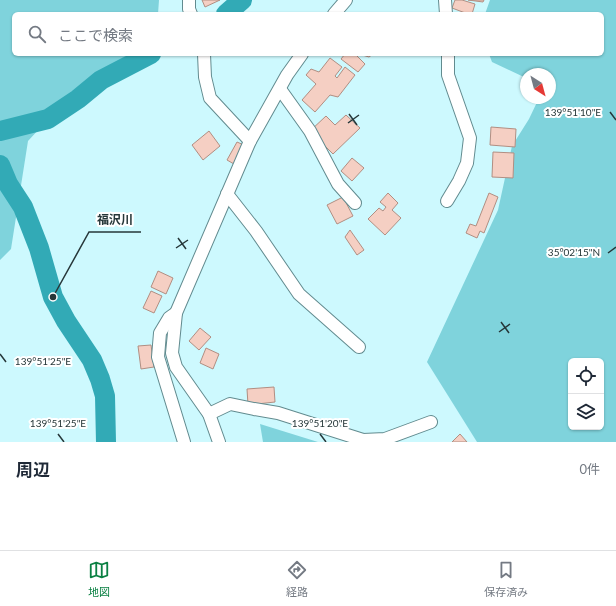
<!DOCTYPE html>
<html lang="ja">
<head>
<meta charset="utf-8">
<style>
	body { margin:0; font-family:Lato,"Noto Sans JP",sans-serif; background:#f2f2f3; color:#1f2937 }
	.controls { position:absolute; right:12px; bottom:12px; display:grid; overflow:hidden; border-radius:6px; box-shadow:0 1px 3px #0004 }
	.controls button { width:36px; height:36px; display:grid; place-items:center; padding:0; border:0; border-bottom:1px solid #e0e1e3; background:#fff; color:#1f2937; font:20px sans-serif }
	.compass { position:absolute; left:520px; top:68px; width:36px; height:36px; border-radius:50%; background:#fff; box-shadow:0 1px 3px #0004; rotate:144deg }
	.list { margin:0; padding:0; list-style:none }
	h2 { display:flex; justify-content:space-between; align-items:center; height:52px; margin:0; padding:0 16px; font-size:17px }
	h2 small { font-size:13px; font-weight:400; color:#747a83 }
	.icon { flex:none; width:22px; height:22px; fill:none; stroke:currentColor; stroke-width:2; stroke-linecap:round; stroke-linejoin:round }
	.map { position:relative; flex:none; width:616px; height:442px; overflow:hidden }
	.search { position:absolute; background:#fff; box-shadow:0 1px 3px #0004; left:12px; right:12px; top:12px; height:44px; display:flex; align-items:center; gap:10px; box-sizing:border-box; padding:0 14px; border-radius:6px; color:#747a83; font-size:15px }
	.sheet { height:108px; background:#fff }
	nav { display:flex; justify-content:space-around; align-items:center; box-sizing:border-box; height:56px; border-top:1px solid #e0e1e3; background:#fff; font-size:11px; color:#747a83 }
	nav a { display:grid; justify-items:center; gap:2px }
	nav .on { color:#0b8043 }
	.map>svg:first-child { display:block }
</style>
</head>
<body>
<div class="map">
<svg width="616" height="442" viewBox="0 0 616 442">
	<rect width="100%" height="100%" fill="#cdf9fe"/>
	<g fill="#7fd3dc" fill-rule="evenodd">
		<path d="M0,0H159L158,14H14V54H129L77,88L28,141L11,249L0,260Z"/>
		<path d="M490,0H616V442H477L427,362L498,210L512,146L529,119L539,98H550V74H526V78L492,62L489,54H602V14H485ZM571,361H601V427H571Z"/>
		<path d="M260,424L318,442H263Z"/>
	</g>
	<g fill="none" stroke-linecap="round" stroke-linejoin="round">
		<g stroke="#32aab6" stroke-width="20">
			<path d="M226,14L242,0"/>
			<path d="M0,131L48,119L78,99L101,80L151,54"/>
			<path d="M0,165L8,184L23,207L39,248L53,297L66,321L92,360L100,379L105,396L106,442"/>
		</g>
	</g>
	<g fill="#f5cfc3" stroke="#b18e82">
		<path d="M202,0H220L205,7Z"/>
		<path d="M455,0H462L475,4L472,14H468L452,8Z"/>
		<path d="M468,0H484L483,2Z"/>
		<path d="M345,54H355L365,64L358,72L341,59Z"/>
		<path d="M359,54H373L369,57Z"/>
		<path d="M330,58L342,67L335,76L337,78L345,67L355,75L338,97L330,95L315,112L302,100L316,84L306,75L311,69L319,72Z"/>
		<path d="M346,115L360,128L333,154L310,131L326,116L335,125Z"/>
		<path d="M491,127L516,129L515,147L490,145Z"/>
		<path d="M209,131L220,146L203,160L192,145Z"/>
		<path d="M237,142L244,145L234,164L227,160Z"/>
		<path d="M493,152L514,153L513,178L492,177Z"/>
		<path d="M352,158L364,168L352,181L341,171Z"/>
		<path d="M388,193L398,203L392,210L401,218L385,235L368,219L379,208L383,211L386,207L380,202Z"/>
		<path d="M489,193L498,197L484,233L480,231L477,238L466,233L470,224L476,226Z"/>
		<path d="M343,197L353,216L337,224L327,205Z"/>
		<path d="M350,230L364,250L357,255L345,237Z"/>
		<path d="M158,271L173,278L166,294L151,287Z"/>
		<path d="M151,291L162,296L154,313L143,308Z"/>
		<path d="M200,328L211,337L199,350L189,341Z"/>
		<path d="M151,345L154,367L141,369L138,346Z"/>
		<path d="M206,348L219,354L213,369L200,363Z"/>
		<path d="M274,387L275,402L248,405L247,389Z"/>
		<path d="M460,434L467,442H452Z"/>
	</g>
	<g fill="none" stroke-linecap="round" stroke-linejoin="round">
		<g stroke="#628b8f" stroke-width="14">
			<g id="street">
				<path d="M189,0V9L191,14"/>
				<path d="M445,0L446,14"/>
				<path d="M334,14L346,0"/>
				<path d="M204,54L205,77L210,98L250,141"/>
				<path d="M280,89L310,131L338,184L355,203"/>
				<path d="M227,194L256,231L299,294L359,347"/>
				<path d="M447,201L459,181L467,163L470,138L448,75V54"/>
				<path d="M176,313L169,318L160,333L158,357L184,442"/>
				<path d="M209,414L230,404L254,409L278,413L363,440L385,439L431,422"/>
				<path d="M219,442L209,414L176,367L172,353L176,313L250,141L287,75L302,54"/>
			</g>
		</g>
		<use href="#street" stroke="#fff" stroke-width="12"/>
	</g>
	<path fill="none" stroke="#263739" stroke-width="1.5" d="M610,112L616,120M349,114L357,125M348,123L359,115M178,238L186,249M176,248L188,240M608,253L616,247M501,322L509,333M499,332L510,324M0,354L6,362M58,434L64,442M320,434L326,442"/>
	<g font-size="10" text-anchor="middle" fill="#263739" stroke="#fff" stroke-width="4" stroke-linejoin="round" paint-order="stroke">
		<text x="573" y="116">139°51'10"E</text>
		<text x="574" y="256">35°02'15"N</text>
		<text x="43" y="365">139°51'25"E</text>
		<text x="58" y="427">139°51'25"E</text>
		<text x="320" y="427">139°51'20"E</text>
	</g>
	<path fill="none" stroke="#263739" stroke-width="1.5" d="M53 297L89 232H141"/>
	<circle fill="#263739" stroke="#fff" stroke-width="1.5" cx="53" cy="297" r="4"/>
	<g font-size="12" text-anchor="middle" font-weight="bold" fill="#263739" stroke="#fff" stroke-width="4" stroke-linejoin="round" paint-order="stroke">
		<text x="115" y="224">福沢川</text>
	</g>
</svg>
<div class="controls">
<button><svg class="icon" aria-label="locate" viewBox="0 0 24 24"><circle cx="12" cy="12" r="6"/><path d="M12 2v4M12 18v4M2 12h4M18 12h4"/></svg></button>
<button><svg class="icon" aria-label="layers" viewBox="0 0 24 24"><path d="M12 4l9 5-9 5-9-5zM3 14l9 5 9-5"/></svg></button>
</div>
<svg class="compass" viewBox="-18 -18 36 36"><path d="M0-13l5 13h-10z" fill="#e53935"/><path d="M0 13l5-13h-10z" fill="#747a83"/></svg>
<div class="search"><svg class="icon" aria-label="search" viewBox="0 0 24 24"><circle cx="10" cy="10" r="6"/><path d="M15 15l6 6"/></svg>ここで検索</div>
</div>
<section class="sheet">
<h2>周辺<small>0件</small></h2>
<ul class="list">
</ul>
</section>
<nav>
<a class="on"><svg class="icon" aria-label="map" viewBox="0 0 24 24"><path d="M3 6l6-2 6 2 6-2v14l-6 2-6-2-6 2zM9 4v14M15 6v14"/></svg>地図</a>
<a><svg class="icon" aria-label="directions" viewBox="0 0 24 24"><path d="M12 3l9 9-9 9-9-9zM9 14v-3h6M13 9l2 2-2 2"/></svg>経路</a>
<a><svg class="icon" aria-label="saved" viewBox="0 0 24 24"><path d="M7 4h10v16l-5-4-5 4z"/></svg>保存済み</a>
</nav>
</body>
</html>
